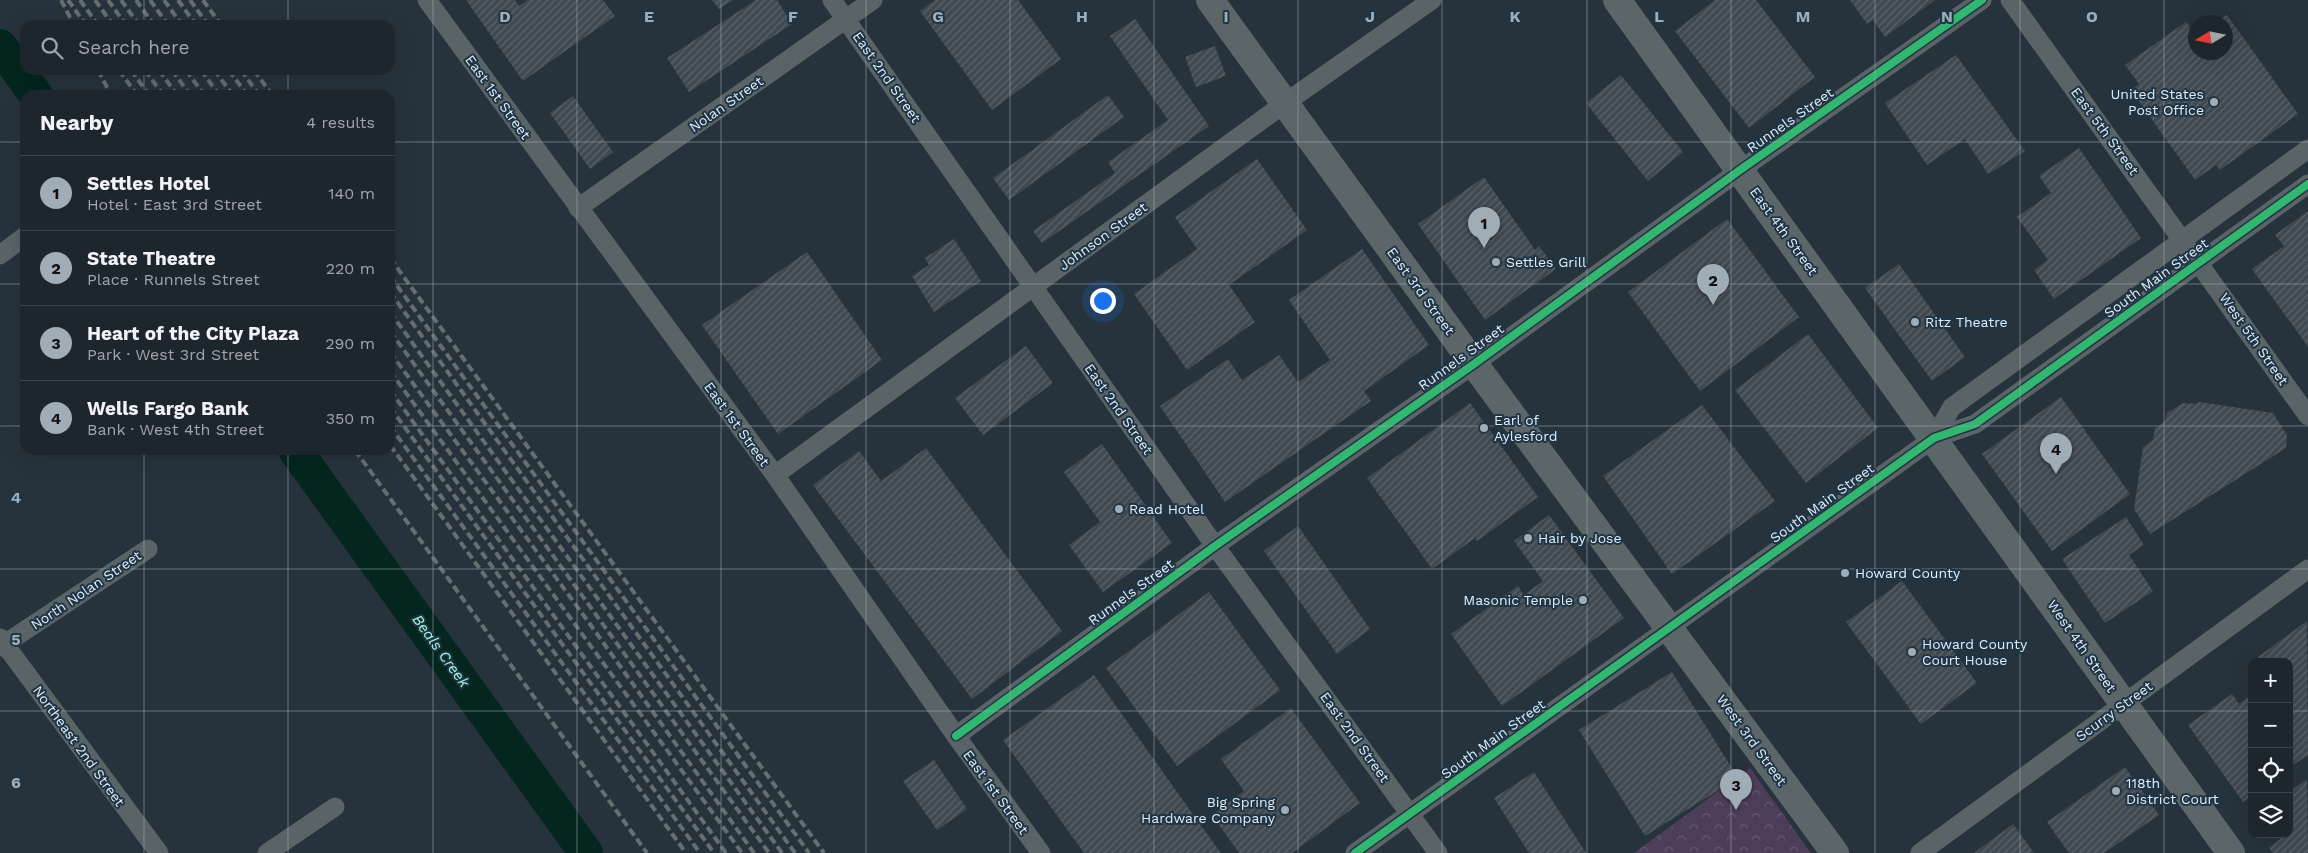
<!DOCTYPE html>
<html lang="en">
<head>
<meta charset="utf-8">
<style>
	body { margin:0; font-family:"Work Sans",sans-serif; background:#252e35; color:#f1f3f6 }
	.controls { position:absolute; right:15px; bottom:15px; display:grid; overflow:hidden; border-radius:10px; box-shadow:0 5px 20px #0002 }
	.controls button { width:45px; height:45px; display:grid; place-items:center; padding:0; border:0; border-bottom:1px solid #3b4349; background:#1d262d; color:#f1f3f6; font:25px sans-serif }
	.compass { position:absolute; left:2188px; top:15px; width:45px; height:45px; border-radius:50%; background:#1d262d; box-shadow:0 5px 20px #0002; rotate:260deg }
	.you { position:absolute; left:1102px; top:300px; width:18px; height:18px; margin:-12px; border:4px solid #fff; border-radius:50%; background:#1a73e8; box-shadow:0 0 0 8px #1a73e833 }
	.badge { display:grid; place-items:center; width:32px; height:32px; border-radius:50%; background:#a0adb6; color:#111; font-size:16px; font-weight:700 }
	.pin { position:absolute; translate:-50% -41px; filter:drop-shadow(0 1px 2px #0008) }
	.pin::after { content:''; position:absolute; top:26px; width:18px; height:15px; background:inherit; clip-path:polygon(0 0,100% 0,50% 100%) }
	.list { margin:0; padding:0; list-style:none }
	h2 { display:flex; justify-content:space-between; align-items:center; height:65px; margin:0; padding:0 20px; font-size:21px }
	h2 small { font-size:16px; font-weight:400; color:#a0a5aa }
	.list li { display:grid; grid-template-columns:32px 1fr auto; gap:15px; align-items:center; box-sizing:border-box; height:75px; padding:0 20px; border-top:1px solid #3b4349 }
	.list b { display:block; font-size:19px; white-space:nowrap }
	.list p { margin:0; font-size:16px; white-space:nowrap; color:#a0a5aa }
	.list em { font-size:16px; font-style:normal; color:#a0a5aa }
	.icon { flex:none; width:28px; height:28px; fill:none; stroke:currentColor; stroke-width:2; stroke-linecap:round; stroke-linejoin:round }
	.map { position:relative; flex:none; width:2308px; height:853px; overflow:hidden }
	.search { position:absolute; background:#1d262d; box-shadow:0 5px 20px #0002; left:20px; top:20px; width:375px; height:55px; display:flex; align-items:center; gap:12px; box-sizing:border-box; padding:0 18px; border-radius:15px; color:#a0a5aa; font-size:19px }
	.panel { position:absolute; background:#1d262d; box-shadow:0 5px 20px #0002; left:20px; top:90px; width:375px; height:365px; border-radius:15px }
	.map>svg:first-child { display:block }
</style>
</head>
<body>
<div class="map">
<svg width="2308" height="853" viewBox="0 0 2308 853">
	<defs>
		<pattern id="park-crowns" width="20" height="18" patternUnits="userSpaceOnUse" patternTransform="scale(1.25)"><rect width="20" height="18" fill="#4c3d59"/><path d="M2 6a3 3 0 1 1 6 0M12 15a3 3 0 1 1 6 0" fill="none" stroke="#665972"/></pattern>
		<pattern id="building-hatch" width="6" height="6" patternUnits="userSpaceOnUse" patternTransform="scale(1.25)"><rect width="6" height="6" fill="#404850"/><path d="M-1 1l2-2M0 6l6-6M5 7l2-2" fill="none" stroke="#5b636a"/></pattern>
	</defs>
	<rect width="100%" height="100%" fill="#27333c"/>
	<path fill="url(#park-crowns)" d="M1750,768L1811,853H1634Z"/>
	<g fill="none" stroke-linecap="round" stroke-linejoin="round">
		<g stroke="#04261f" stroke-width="34">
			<path d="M0,46L36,95"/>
			<path d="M295,450L586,853"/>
		</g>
	</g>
	<g fill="url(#building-hatch)">
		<path d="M466,0H515L519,6L528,0H603L615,16L523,81Z"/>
		<path d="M712,0H733L719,9Z"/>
		<path d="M756,0H777L792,24L689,92L667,58Z"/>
		<path d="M935,0H1018L1061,59L992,110L920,11Z"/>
		<path d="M1715,0H1756L1815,77L1749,128L1675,31Z"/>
		<path d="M1850,0H1935L1885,37L1873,20L1867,24Z"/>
		<path d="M2227,15L2298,114L2220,170L2216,165L2195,180L2131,90L2139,84L2125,65L2186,22L2196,34V52H2226V22H2216Z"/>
		<path d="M1135,19L1209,126L1042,243L1033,231L1115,173L1108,162L1168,120L1110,36Z"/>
		<path d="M1215,46L1226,76L1196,87L1185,57Z"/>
		<path d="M1956,55L2025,151L1988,174L1965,139L1927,165L1885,103Z"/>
		<path d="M1621,75L1683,152L1648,181L1586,103Z"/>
		<path d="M1108,95L1124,117L1009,200L993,178Z"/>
		<path d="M573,96L613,152L590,169L550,113Z"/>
		<path d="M2079,148L2141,238L2054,299L2034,270L2048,260L2017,217L2051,193L2039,176Z"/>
		<path d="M1257,159L1307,230L1229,285L1255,322L1187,370L1134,294L1197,249L1175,217Z"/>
		<path d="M1484,177L1535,250L1539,246L1556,269L1485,320L1418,224Z"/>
		<path d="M2308,211V347L2252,269L2284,246L2275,235Z"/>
		<path d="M1727,219L1799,317L1700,391L1628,292Z"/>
		<path d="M954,239L981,281L934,312L912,276L929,265L925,258Z"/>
		<path d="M1362,249L1429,345L1364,391L1371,401L1225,502L1160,406L1228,359L1242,380L1279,355L1298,382L1330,360L1289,300Z"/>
		<path d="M807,252L882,360L778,434L702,325Z"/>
		<path d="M1899,264L1965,357L1932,381L1865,288Z"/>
		<path d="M1808,334L1878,428L1806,483L1735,390Z"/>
		<path d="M1026,346L1053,383L983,435L955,398Z"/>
		<path d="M2061,397L2130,494L2052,551L1982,454Z"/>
		<path d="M2199,402L2273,413L2287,435L2286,448L2150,534L2134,509L2143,447L2153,440L2155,428L2165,421L2167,413L2183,403L2196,404Z"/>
		<path d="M1470,403L1538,497L1477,541L1475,538L1432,569L1367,478Z"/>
		<path d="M1702,405L1775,501L1672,574L1603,476Z"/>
		<path d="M1102,444L1172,543L1103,592L1069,545L1100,522L1064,472Z"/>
		<path d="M926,448L1062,631L972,699L813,485L859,451L881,481Z"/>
		<path d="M1549,515L1624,618L1502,706L1451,634L1518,586L1524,595L1543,581L1514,541Z"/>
		<path d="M2126,517L2144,545L2129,555L2153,591L2105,623L2062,559Z"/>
		<path d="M1298,526L1370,629L1337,654L1264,551Z"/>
		<path d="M1902,581L1977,683L1921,724L1846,622Z"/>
		<path d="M1209,592L1280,690L1177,766L1106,668Z"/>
		<path d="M2307,621L2308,755L2289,768V662H2255L2254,660Z"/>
		<path d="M1672,672L1738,778L1645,836L1579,730Z"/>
		<path d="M1094,675L1197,820L1221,853H1084L1003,740Z"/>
		<path d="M2232,694L2239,704L2252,694V795L2243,802L2188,725Z"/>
		<path d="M1291,708L1360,803L1292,853H1239L1212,815L1244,791L1221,759Z"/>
		<path d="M934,760L967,809L937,830L903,781Z"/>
		<path d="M2125,767L2159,815L2104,853H2069L2047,822Z"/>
		<path d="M1534,772L1586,853H1529L1494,798Z"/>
		<path d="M2307,779L2308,853H2273L2269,848L2284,836L2283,834H2289V792Z"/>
		<path d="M2013,824L2034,853H1974Z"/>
	</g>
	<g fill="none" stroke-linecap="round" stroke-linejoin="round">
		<g stroke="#5a6467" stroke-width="19">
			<path d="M427,0L775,475L956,736L1041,853"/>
			<path d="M832,0L1215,546L1438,853"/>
			<path d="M2010,0L2308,416"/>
			<path d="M578,208L873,0"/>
			<path d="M0,255L25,236"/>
			<path d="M1934,438L1952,407L2308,149"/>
			<path d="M775,475L1285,103L1432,0"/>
			<path d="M0,638L159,853"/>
			<path d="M0,647L148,549"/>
			<path d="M956,736L1215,546L1474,364L1740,170L1982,0"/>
			<path d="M267,853L335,807"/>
			<path d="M1355,853L1934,438L1975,424L2308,184"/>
			<path d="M1920,853L2308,569"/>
		</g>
		<g stroke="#5c6668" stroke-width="28">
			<path d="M1210,0L1474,364L1835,853"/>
			<path d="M1617,0L2231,853"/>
		</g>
		<g stroke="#676e72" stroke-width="4" stroke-dasharray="8 4" stroke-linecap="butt">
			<path d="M61,0L74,25"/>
			<path d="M68,0L86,25"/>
			<path d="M80,0L98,25"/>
			<path d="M95,0L113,25"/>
			<path d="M108,0L126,25"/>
			<path d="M121,0L139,25"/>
			<path d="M136,0L154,25"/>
			<path d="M150,0L168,25"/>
			<path d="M164,0L182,25"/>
			<path d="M178,0L196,25"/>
			<path d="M190,0L208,25"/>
			<path d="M203,0L221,25"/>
			<path d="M98,70L111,95"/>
			<path d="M119,70L137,95"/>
			<path d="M131,70L149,95"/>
			<path d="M145,70L163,95"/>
			<path d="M159,70L177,95"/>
			<path d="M172,70L190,95"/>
			<path d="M186,70L204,95"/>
			<path d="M201,70L219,95"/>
			<path d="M214,70L233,95"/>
			<path d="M229,70L247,95"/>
			<path d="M241,70L259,95"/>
			<path d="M254,70L272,95"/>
			<path d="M390,258L824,853"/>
			<path d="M390,276L809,853"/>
			<path d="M390,292L795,853"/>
			<path d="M390,312L782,853"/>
			<path d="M390,331L769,853"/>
			<path d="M390,352L587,620L754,853"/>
			<path d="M390,371L742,853"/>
			<path d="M390,390L726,853"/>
			<path d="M390,407L714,853"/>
			<path d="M390,426L700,853"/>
			<path d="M390,445L686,853"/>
			<path d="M355,450L647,853"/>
		</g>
		<g stroke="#1f3444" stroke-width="11">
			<g id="cycleway">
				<path d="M956,736L1215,546L1474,364L1740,170L1982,0"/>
				<path d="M1355,853L1934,438L1975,424L2308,184"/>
			</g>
		</g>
		<use href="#cycleway" stroke="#33b770" stroke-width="8"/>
	</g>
	<path fill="none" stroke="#a0adb6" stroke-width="1" stroke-opacity="0.55" d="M144,0V25M288,0V25M433,0V853M577,0V853M721,0V853M866,0V853M1010,0V853M1154,0V853M1298,0V853M1442,0V853M1587,0V853M1731,0V853M1875,0V853M2020,0V853M2164,0V853M144,70V95M288,70V95M0,142H25M390,142H2308M0,284H25M390,284H2308M0,426H25M390,426H2308M144,450V853M288,450V853M0,569H2308M0,711H2252M2289,711H2308"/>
	<g fill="#a0adb6" stroke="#1f3444" stroke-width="2">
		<circle cx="2214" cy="102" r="5"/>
		<circle cx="1496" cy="262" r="5"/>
		<circle cx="1915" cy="322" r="5"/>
		<circle cx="1484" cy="428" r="5"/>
		<circle cx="1119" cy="509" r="5"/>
		<circle cx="1528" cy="538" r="5"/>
		<circle cx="1845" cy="573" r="5"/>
		<circle cx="1583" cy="600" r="5"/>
		<circle cx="1912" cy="652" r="5"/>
		<circle cx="2116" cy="791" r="5"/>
		<circle cx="1285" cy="810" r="5"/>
	</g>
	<g text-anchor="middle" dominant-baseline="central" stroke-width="4" stroke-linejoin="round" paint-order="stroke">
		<g font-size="14" fill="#e1eef8" stroke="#1f3444">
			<text transform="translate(887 77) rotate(55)">East 2nd Street</text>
			<text transform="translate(498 97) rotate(54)">East 1st Street</text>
			<text transform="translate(726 104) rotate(-35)">Nolan Street</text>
			<text transform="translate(1790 120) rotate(-35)">Runnels Street</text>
			<text transform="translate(2105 131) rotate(54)">East 5th Street</text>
			<text transform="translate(1784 231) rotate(54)">East 4th Street</text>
			<text transform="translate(1103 236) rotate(-36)">Johnson Street</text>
			<text transform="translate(2156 278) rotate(-36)">South Main Street</text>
			<text transform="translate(1421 291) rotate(54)">East 3rd Street</text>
			<text transform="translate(2254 339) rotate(55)">West 5th Street</text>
			<text transform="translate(1461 357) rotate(-36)">Runnels Street</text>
			<text transform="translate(1119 409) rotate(55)">East 2nd Street</text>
			<text transform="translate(737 424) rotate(54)">East 1st Street</text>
			<text transform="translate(1822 503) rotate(-36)">South Main Street</text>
			<text transform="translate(86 590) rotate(-34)">North Nolan Street</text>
			<text transform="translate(1131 592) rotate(-36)">Runnels Street</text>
			<text transform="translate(2082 646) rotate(55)">West 4th Street</text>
			<text transform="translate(2114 711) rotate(-36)">Scurry Street</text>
			<text transform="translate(1355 737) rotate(54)">East 2nd Street</text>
			<text transform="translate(1493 739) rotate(-36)">South Main Street</text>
			<text transform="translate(1752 740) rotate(54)">West 3rd Street</text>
			<text transform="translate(79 746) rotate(54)">Northeast 2nd Street</text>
			<text transform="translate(996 792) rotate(54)">East 1st Street</text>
		</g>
		<g font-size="14" fill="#e1eef8" stroke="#1f3444" text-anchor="start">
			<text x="2204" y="94" text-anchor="end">United States<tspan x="2204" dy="16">Post Office</tspan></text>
			<text x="1506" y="262">Settles Grill</text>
			<text x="1925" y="322">Ritz Theatre</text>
			<text x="1494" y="420">Earl of<tspan x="1494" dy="16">Aylesford</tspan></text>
			<text x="1129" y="509">Read Hotel</text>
			<text x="1538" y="538">Hair by Jose</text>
			<text x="1855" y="573">Howard County</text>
			<text x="1573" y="600" text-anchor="end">Masonic Temple</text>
			<text x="1922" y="644">Howard County<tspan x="1922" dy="16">Court House</tspan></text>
			<text x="2126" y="783">118th<tspan x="2126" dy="16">District Court</tspan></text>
			<text x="1275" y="802" text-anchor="end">Big Spring<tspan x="1275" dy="16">Hardware Company</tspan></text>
		</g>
		<g font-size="15" font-style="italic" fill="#a0f6dd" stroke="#1f3444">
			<text transform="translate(441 651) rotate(54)">Beals Creek</text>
		</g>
	</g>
	<g font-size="16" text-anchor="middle" font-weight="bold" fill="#a0adb6" stroke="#1f3444" stroke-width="4" stroke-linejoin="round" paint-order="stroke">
		<text x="505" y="22">D</text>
		<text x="649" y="22">E</text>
		<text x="793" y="22">F</text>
		<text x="938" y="22">G</text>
		<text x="1082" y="22">H</text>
		<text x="1226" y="22">I</text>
		<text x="1370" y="22">J</text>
		<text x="1515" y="22">K</text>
		<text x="1659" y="22">L</text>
		<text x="1803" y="22">M</text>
		<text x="1947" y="22">N</text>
		<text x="2092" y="22">O</text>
		<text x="16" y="503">4</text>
		<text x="16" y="645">5</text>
		<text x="16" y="788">6</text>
	</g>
</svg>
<div class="controls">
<button>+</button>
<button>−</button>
<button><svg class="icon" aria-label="locate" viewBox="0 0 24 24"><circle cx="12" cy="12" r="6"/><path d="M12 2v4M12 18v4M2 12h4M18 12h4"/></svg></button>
<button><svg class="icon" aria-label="layers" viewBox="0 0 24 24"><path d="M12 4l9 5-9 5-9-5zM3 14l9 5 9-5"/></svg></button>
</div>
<svg class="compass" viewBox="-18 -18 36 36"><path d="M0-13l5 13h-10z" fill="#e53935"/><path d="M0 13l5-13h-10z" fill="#a0a5aa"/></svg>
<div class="you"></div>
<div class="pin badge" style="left:1484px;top:248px">1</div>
<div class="pin badge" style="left:1713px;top:305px">2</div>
<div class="pin badge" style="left:1736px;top:810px">3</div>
<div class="pin badge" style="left:2056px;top:474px">4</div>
<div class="search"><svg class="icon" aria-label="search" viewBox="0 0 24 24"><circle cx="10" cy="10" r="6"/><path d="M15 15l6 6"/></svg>Search here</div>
<section class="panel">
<h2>Nearby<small>4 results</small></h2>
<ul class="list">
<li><span class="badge">1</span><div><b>Settles Hotel</b><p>Hotel · East 3rd Street</p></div><em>140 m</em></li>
<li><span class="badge">2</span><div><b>State Theatre</b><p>Place · Runnels Street</p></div><em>220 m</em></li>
<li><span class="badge">3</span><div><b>Heart of the City Plaza</b><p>Park · West 3rd Street</p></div><em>290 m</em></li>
<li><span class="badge">4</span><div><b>Wells Fargo Bank</b><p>Bank · West 4th Street</p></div><em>350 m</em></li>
</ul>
</section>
</div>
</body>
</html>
